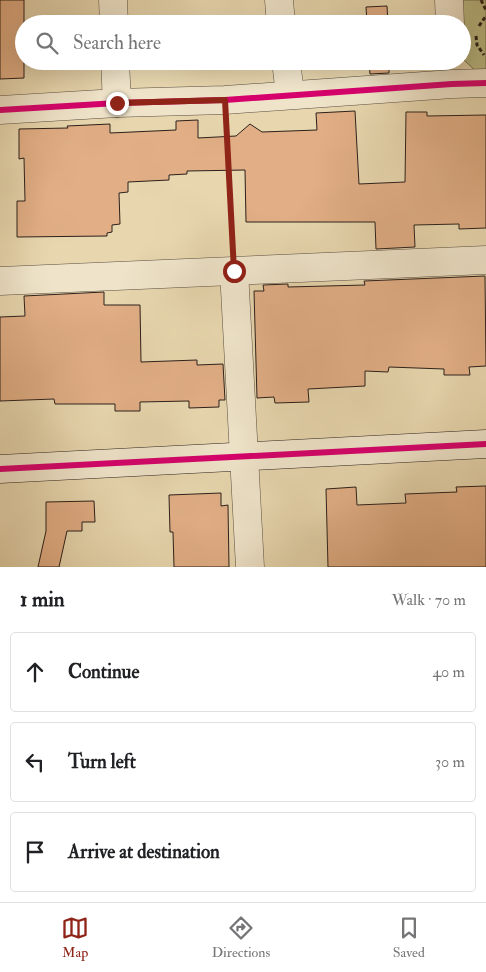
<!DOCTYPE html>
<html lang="en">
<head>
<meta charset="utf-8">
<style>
	body { margin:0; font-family:"IM FELL Double Pica",serif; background:#f6f6f6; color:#202124 }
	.stop { position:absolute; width:15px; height:15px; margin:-11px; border:4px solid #8f2418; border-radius:50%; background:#fff }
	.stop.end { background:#8f2418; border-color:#fff; box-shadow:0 1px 5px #0008 }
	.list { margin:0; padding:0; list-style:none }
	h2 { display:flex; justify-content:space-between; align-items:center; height:65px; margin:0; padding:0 20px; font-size:21px }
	h2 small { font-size:16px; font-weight:400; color:#757577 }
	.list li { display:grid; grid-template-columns:32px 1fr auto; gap:15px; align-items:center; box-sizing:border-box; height:80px; margin:0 10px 10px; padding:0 10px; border:1px solid #e0e0e0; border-radius:5px }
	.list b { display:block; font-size:19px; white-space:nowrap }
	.list em { font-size:16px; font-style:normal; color:#757577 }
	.icon { flex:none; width:28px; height:28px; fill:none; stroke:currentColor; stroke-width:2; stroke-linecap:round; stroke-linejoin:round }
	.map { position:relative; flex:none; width:486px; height:567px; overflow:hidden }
	.search { position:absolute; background:#fff; box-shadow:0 5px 20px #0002; left:15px; right:15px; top:15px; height:55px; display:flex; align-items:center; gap:12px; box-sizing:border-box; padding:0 18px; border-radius:28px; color:#757577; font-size:19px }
	.sheet { height:335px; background:#fff }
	nav { display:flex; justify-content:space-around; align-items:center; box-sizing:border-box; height:70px; border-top:1px solid #e0e0e0; background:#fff; font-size:14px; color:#757577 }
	nav a { display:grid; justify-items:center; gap:2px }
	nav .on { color:#8f2418 }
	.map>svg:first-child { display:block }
</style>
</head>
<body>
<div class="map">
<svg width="486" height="567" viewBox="0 0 486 567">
	<rect width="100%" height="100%" fill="#e7d6ae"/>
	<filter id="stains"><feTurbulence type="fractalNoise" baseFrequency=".004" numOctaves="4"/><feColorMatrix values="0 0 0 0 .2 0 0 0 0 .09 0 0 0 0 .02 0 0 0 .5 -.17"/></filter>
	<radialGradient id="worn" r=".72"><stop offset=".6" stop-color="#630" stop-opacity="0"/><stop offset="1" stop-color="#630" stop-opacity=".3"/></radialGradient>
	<path fill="#bcbc85" stroke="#746e50" d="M460,0H486V74L480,75L463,59Z"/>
	<g fill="#e1ae85" stroke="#2b201b">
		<path d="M0,0H24V78L0,79Z"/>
		<path d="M387,6L388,24H367L366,7Z"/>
		<path d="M369,61H389V73L370,74Z"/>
		<path d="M355,111L359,184L405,182L406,112H427V116L486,115V228L459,229V224L414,225L415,247L376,249L375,222H246L245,170L187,171V174L169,175V180L128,182V192L119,193L120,224L112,225V232L107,233V236L17,237V201H25L24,158L19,159V129L68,128L67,126L110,124V133L176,130V121L198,120V138L236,136L250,124L262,132L317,130L316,113Z"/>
		<path d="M485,276L486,366L469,367L470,375H444V369L389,367L388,372L365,371V386L308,389L309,402L275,403L274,397L257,398L254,291H264L263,285L288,284V287L365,285L364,281Z"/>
		<path d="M104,292V305H140L141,362L197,360V365L223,364L225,400H219V407L189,408V401L140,402V411H115V404H55L54,399L0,401V317L25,316L24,296Z"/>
		<path d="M486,486V567H328L326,489L356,487L357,505L406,503L405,494L457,492L456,487Z"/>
		<path d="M221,493V506L228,505L229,567H174L173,532H170L169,495Z"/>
		<path d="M94,501L95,522H82V531H67L59,567H38L46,531V502Z"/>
	</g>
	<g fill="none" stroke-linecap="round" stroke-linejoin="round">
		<g stroke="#5a4e40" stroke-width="29">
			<g id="street">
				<path d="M113,0L114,24"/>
				<path d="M279,0L281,24"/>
				<path d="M449,0L450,24"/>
				<path d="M115,61L117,103"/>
				<path d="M286,61L290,94"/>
				<path d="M0,110L117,103L225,100L452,84L486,83"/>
				<path d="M234,271L250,567"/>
				<path d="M0,281L486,260"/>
			</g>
		</g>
		<g stroke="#2b201b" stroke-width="29">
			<path id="secondary" d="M0,469L486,444"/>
		</g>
		<g stroke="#2b201b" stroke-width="3" stroke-dasharray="4 2.5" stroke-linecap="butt">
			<path d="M481,0L486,10"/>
			<path d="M479,26L486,16"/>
			<path d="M476,36L477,45L484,55"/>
			<path d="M226,127L233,243"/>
		</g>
		<use href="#street" stroke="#efe4ca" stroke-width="28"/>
		<use href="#secondary" stroke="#efe4ca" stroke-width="28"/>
		<g stroke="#efe4ca" stroke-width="9">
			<g id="cycleway">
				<path d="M0,110L117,103L225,100L452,84L486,83"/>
				<path d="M0,469L486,444"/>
			</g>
		</g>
		<use href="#cycleway" stroke="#d6006c" stroke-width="6"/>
	</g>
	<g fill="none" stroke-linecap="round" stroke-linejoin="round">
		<path stroke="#8f2418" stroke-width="6" d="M117,103L225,100L234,271"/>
	</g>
	<rect width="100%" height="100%" filter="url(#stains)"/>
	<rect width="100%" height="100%" fill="url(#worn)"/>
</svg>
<div class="stop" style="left:234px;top:271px"></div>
<div class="stop end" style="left:117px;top:103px"></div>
<div class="search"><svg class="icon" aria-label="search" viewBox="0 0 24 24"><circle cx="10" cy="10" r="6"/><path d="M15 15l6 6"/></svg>Search here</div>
</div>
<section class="sheet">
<h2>1 min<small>Walk · 70 m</small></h2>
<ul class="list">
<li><svg class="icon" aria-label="ahead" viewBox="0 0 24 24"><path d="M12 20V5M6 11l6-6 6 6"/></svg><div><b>Continue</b></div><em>40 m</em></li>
<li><svg class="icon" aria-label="left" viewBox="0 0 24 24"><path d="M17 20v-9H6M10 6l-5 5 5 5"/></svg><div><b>Turn left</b></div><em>30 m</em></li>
<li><svg class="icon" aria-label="arrive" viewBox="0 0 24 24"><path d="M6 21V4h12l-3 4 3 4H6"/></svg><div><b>Arrive at destination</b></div></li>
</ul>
</section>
<nav>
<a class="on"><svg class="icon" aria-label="map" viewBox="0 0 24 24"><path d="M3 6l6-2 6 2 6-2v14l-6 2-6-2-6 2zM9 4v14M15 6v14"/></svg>Map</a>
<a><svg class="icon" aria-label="directions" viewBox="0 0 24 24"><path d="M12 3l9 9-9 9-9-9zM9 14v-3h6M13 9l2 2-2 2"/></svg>Directions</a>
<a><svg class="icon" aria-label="saved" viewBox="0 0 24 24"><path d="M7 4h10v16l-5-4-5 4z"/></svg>Saved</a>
</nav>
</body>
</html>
